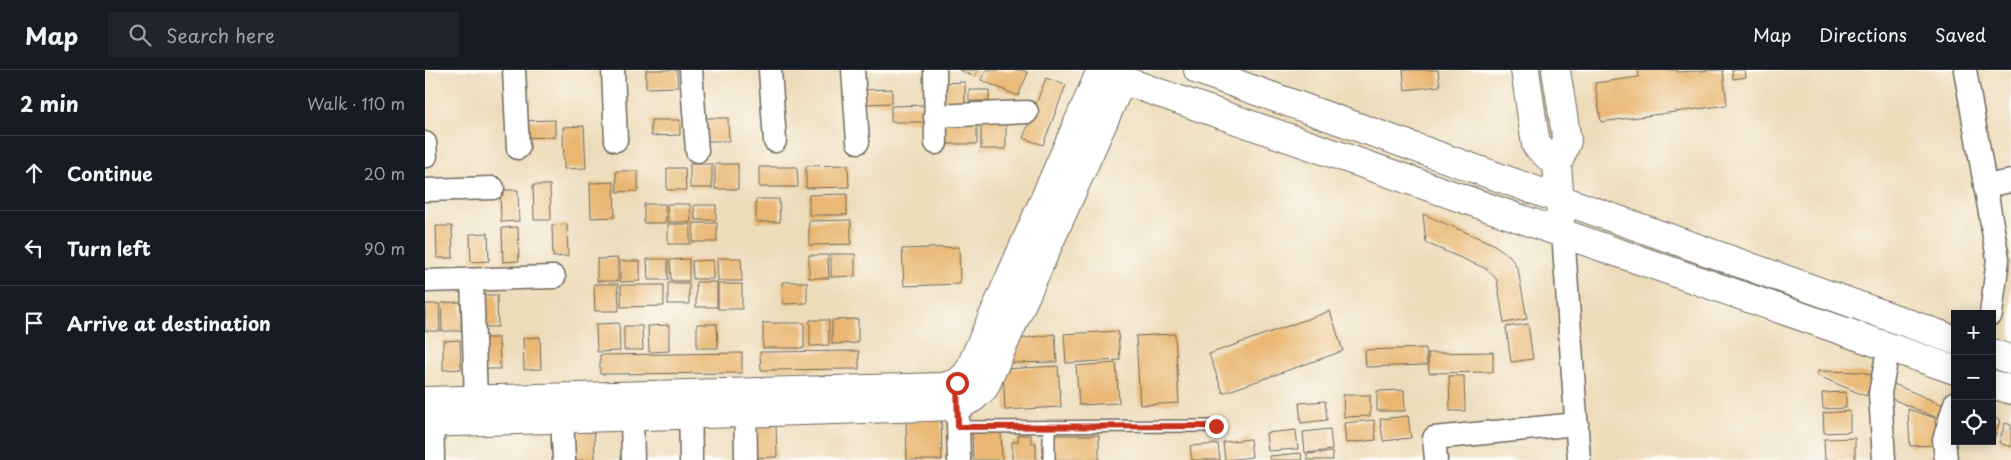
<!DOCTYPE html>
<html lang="en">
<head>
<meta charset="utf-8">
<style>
	body { margin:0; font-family:"Playpen Sans",sans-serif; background:#20242c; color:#f1f3f6 }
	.controls { position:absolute; right:15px; bottom:15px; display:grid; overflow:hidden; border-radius:0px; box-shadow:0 2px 12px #0003 }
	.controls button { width:45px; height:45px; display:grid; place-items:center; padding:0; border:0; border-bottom:1px solid #363941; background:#171b24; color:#f1f3f6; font:25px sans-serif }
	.stop { position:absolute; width:15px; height:15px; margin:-11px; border:4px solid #c8321e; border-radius:50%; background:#fff }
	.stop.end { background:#c8321e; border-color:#fff; box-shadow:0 1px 5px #0008 }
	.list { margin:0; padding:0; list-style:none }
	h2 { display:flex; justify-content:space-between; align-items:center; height:65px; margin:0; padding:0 20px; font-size:21px }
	h2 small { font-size:16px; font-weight:400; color:#9ea1a6 }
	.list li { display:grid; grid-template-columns:32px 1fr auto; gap:15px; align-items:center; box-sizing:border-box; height:75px; padding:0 20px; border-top:1px solid #363941 }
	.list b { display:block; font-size:19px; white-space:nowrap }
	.list em { font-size:16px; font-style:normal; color:#9ea1a6 }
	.icon { flex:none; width:28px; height:28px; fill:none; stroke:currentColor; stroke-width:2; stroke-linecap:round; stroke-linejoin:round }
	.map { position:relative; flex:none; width:1586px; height:390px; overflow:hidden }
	header { display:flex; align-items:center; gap:30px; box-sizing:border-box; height:70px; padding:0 25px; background:#171b24; border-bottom:1px solid #363941 }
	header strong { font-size:24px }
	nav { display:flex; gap:28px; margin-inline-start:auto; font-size:18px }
	.search { width:350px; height:45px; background:#20242c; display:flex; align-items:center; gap:12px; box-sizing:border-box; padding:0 18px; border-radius:0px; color:#9ea1a6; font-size:19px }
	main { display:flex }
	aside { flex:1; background:#171b24 }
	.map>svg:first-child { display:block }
</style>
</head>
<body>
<header>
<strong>Map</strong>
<div class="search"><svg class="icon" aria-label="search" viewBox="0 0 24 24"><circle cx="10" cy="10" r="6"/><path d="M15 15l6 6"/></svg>Search here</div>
<nav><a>Map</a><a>Directions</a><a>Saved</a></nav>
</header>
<main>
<aside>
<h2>2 min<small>Walk · 110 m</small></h2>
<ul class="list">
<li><svg class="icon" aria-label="ahead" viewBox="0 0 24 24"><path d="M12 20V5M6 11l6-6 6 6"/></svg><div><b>Continue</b></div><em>20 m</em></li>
<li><svg class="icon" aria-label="left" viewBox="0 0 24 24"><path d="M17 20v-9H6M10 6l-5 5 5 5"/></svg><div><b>Turn left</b></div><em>90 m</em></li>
<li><svg class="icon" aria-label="arrive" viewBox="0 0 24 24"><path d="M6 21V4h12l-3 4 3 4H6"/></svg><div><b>Arrive at destination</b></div></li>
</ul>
</aside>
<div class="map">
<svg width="1586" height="390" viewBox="0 0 1586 390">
	<rect width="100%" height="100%" fill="#fdfcf7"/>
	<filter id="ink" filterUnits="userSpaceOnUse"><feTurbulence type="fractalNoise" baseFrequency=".02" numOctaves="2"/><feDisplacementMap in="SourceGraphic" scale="10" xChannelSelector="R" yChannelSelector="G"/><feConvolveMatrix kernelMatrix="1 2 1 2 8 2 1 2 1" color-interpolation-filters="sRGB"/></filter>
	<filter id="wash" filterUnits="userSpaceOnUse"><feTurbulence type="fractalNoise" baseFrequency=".0096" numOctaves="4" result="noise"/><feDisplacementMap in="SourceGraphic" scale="20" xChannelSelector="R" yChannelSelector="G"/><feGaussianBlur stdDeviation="1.12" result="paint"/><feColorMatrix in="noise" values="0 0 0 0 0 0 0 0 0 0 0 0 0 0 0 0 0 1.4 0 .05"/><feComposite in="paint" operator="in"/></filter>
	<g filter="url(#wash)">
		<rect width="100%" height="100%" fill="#eddcba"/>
		<g id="blocks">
			<g fill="#e9b772">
				<path d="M221,0H252L253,17L221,18Z"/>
				<path d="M534,0H553L550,7Z"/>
				<path d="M561,0H597L603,3L593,26L556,10Z"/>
				<path d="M978,0H1013L1015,16L980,20Z"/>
				<path d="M1213,0H1252V2L1298,0L1302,35L1176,52L1170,13L1214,7Z"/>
				<path d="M1307,0H1320L1321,7L1308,9Z"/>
				<path d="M621,8L641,15L618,75L598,68Z"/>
				<path d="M540,12V34H516L515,13Z"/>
				<path d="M467,19V33L437,34V20Z"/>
				<rect x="544" y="20" width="20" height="11"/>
				<path d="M500,35V52H466V36Z"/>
				<path d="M275,48H303L304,71H276Z"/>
				<path d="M552,49V74H517L515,51Z"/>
				<rect x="556" y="49" width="25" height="30"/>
				<path d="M130,50V67L94,68V51Z"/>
				<path d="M226,50H255V65L226,66Z"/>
				<path d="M159,56L161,98L139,99L138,57Z"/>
				<rect x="265" y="94" width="22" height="24"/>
				<rect x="290" y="94" width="23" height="25"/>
				<path d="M423,95L424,117L381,118V96Z"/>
				<path d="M334,97H372L373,117H334Z"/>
				<path d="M242,98H260L261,120H242Z"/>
				<path d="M191,101H213V121L192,122Z"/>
				<path d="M189,112L190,147L166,148L165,113Z"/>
				<path d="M108,115H125L126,150H109Z"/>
				<path d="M75,120H93L94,151L76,152Z"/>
				<path d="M422,124V145H384V125Z"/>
				<path d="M331,129H354L355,152H331Z"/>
				<path d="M219,134H240L241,153H219Z"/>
				<path d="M242,134H265L266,152H243Z"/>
				<path d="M269,135H291V150H270Z"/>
				<path d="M998,144L1068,174L1085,186L1093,200L1102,249L1079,253L1072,210L1062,199L1001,173Z"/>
				<path d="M426,150V174L384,175V151Z"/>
				<rect x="268" y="153" width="24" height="19"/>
				<path d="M142,154L143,186L128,187L127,155Z"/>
				<rect x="243" y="154" width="22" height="20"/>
				<path d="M11,156H27L28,188H12Z"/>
				<path d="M93,157L94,191L78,192L77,158Z"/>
				<path d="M63,163L64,191L46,192L45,164Z"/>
				<path d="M534,177L535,214L479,216L477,179Z"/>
				<path d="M406,184H430V206L406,207Z"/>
				<path d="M384,185H403L404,208H384Z"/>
				<path d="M193,188V211H172V189Z"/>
				<path d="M292,188H316L317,211H293Z"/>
				<path d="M222,189H243V210H223Z"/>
				<path d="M264,189V211H246L245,190Z"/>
				<path d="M288,190V209H268L267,191Z"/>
				<path d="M195,191H215V211L195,212Z"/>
				<rect x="271" y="212" width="21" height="25"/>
				<path d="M357,212H382V233L358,234Z"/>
				<rect x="243" y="213" width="21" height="21"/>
				<path d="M169,214H193L194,241H170Z"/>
				<rect x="293" y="214" width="24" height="25"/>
				<path d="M196,215H239V236L196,237Z"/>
				<path d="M53,225H72L73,257H53Z"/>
				<path d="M36,232V261H17L16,233Z"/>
				<path d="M0,234H14L15,261H0Z"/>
				<path d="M905,241L918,281L798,323L784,284Z"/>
				<path d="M433,249V273L407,274V250Z"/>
				<path d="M385,250H404V275L385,276Z"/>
				<path d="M194,253L195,281L172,282L171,254Z"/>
				<rect x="338" y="253" width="41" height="25"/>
				<path d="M272,254H292L293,278H272Z"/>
				<path d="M1103,254L1108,289L1086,292L1081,257Z"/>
				<path d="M244,255V281L224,282L223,256Z"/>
				<path d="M199,256H217L218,280H199Z"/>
				<path d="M693,261L695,290L641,293L639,264Z"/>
				<path d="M630,264L632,292L587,293L586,270Z"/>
				<path d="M750,264L754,333L715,335L711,266Z"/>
				<path d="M115,267L116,299L99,300L98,268Z"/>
				<path d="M56,268H74L75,299H57Z"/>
				<path d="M35,270L36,299L18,300V271Z"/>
				<path d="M1001,278L1002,295L941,297L940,280Z"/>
				<path d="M434,281V299L336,300L335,282Z"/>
				<path d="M1068,282V302L1004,303L1003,283Z"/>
				<path d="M317,283V303L175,304V285Z"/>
				<path d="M691,293L694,333L654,335L651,296Z"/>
				<path d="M633,296L636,337L580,340L578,299Z"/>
				<path d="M1393,301L1438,302L1449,306L1441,326L1391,305Z"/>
				<path d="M1024,306H1039L1040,341H1025Z"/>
				<path d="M1464,312L1518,335L1512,348L1458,325Z"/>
				<path d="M979,320L980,341H952V321Z"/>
				<path d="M1421,322V338L1398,339L1397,323Z"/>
				<path d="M918,325H945V346L919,347Z"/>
				<path d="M900,331L902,350L876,353L874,333Z"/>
				<path d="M1483,339L1510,348L1511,375L1485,376Z"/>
				<path d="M1425,341V362L1399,363L1398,343Z"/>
				<path d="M983,346L986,368L958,371L955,349Z"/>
				<path d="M1567,348L1575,350L1569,369L1567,368Z"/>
				<path d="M516,349L517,390H482L481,351Z"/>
				<path d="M949,350L951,370L921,373L919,353Z"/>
				<path d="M1580,353L1586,355V377L1574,373Z"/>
				<path d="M351,354L352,387L326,388L325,355Z"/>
				<path d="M576,359L577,390H548L547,360Z"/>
				<path d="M905,359L907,380L880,383L878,362Z"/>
				<path d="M871,360L873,379L843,381L841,363Z"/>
				<path d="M141,362H169L170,390H142Z"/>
				<path d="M593,365H606V373H611V390H587V372H593Z"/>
				<path d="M628,365H674V390H629Z"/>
				<path d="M1430,368V390H1400L1399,369Z"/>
				<path d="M825,369L827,387L800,390L798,372Z"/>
				<path d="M793,374L795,390H767L765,376Z"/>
				<path d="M907,382L908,390H882V384Z"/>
				<path d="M876,383L877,390H845L844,386Z"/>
			</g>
		</g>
	</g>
	<g filter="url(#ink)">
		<use href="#blocks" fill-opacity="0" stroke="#6f695d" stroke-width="1"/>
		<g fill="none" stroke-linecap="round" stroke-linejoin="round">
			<g stroke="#6f695d" stroke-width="14">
				<g id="lane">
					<path d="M533,357L791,356"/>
					<path d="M624,357V390"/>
				</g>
			</g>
			<g stroke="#6f695d" stroke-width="25">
				<g id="street">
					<path d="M89,0L93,78"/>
					<path d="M188,0L191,70"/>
					<path d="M266,0L272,81"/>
					<path d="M345,0L350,71"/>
					<path d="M428,0L433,72"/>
					<path d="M510,0L511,73"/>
					<path d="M1540,0L1573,189L1566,244"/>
					<path d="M510,46L602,42"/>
					<path d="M0,73L1,86"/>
					<path d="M1560,116L1586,111"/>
					<path d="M0,120L68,118"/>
					<path d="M1138,162L1154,390"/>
					<path d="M47,210L51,330"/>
					<path d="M0,211L129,207"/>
					<path d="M532,319L534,390"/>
					<path d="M320,326L321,390"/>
					<path d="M265,328L266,390"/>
					<path d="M7,337L8,390"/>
					<path d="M207,347L208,390"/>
					<path d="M137,349L139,390"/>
					<path d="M1011,390L1009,368L1152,354"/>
					<path d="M1459,390L1455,323L1464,276"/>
					<path d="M1521,390L1519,370L1530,333"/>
				</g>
			</g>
			<g stroke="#6f695d" stroke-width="30">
				<g id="secondary">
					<path d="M773,0L1530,270"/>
					<path d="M1100,0L1111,75L1132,95"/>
					<path d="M1131,0L1142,71L1132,95L1136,146"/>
					<path d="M1567,283L1586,290"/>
					<path d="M1567,314L1586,320"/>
					<path d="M0,331L518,317L532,313L543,303L675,3"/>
					<path d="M0,353L533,336L548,328L559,318L697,10L1530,300"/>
				</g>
			</g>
			<use href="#lane" stroke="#fff" stroke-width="11"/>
			<use href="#street" stroke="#fff" stroke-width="22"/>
			<use href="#secondary" stroke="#fff" stroke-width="28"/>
		</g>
	</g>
	<g fill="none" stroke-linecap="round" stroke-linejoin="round" filter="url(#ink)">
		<path stroke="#c8321e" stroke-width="6" d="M532,313L533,357L791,356"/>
	</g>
</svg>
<div class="controls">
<button>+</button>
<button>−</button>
<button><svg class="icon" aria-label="locate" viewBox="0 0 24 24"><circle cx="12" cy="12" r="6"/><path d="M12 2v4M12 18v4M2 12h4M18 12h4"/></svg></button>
</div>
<div class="stop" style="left:532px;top:313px"></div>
<div class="stop end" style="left:791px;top:356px"></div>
</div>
</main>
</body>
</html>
